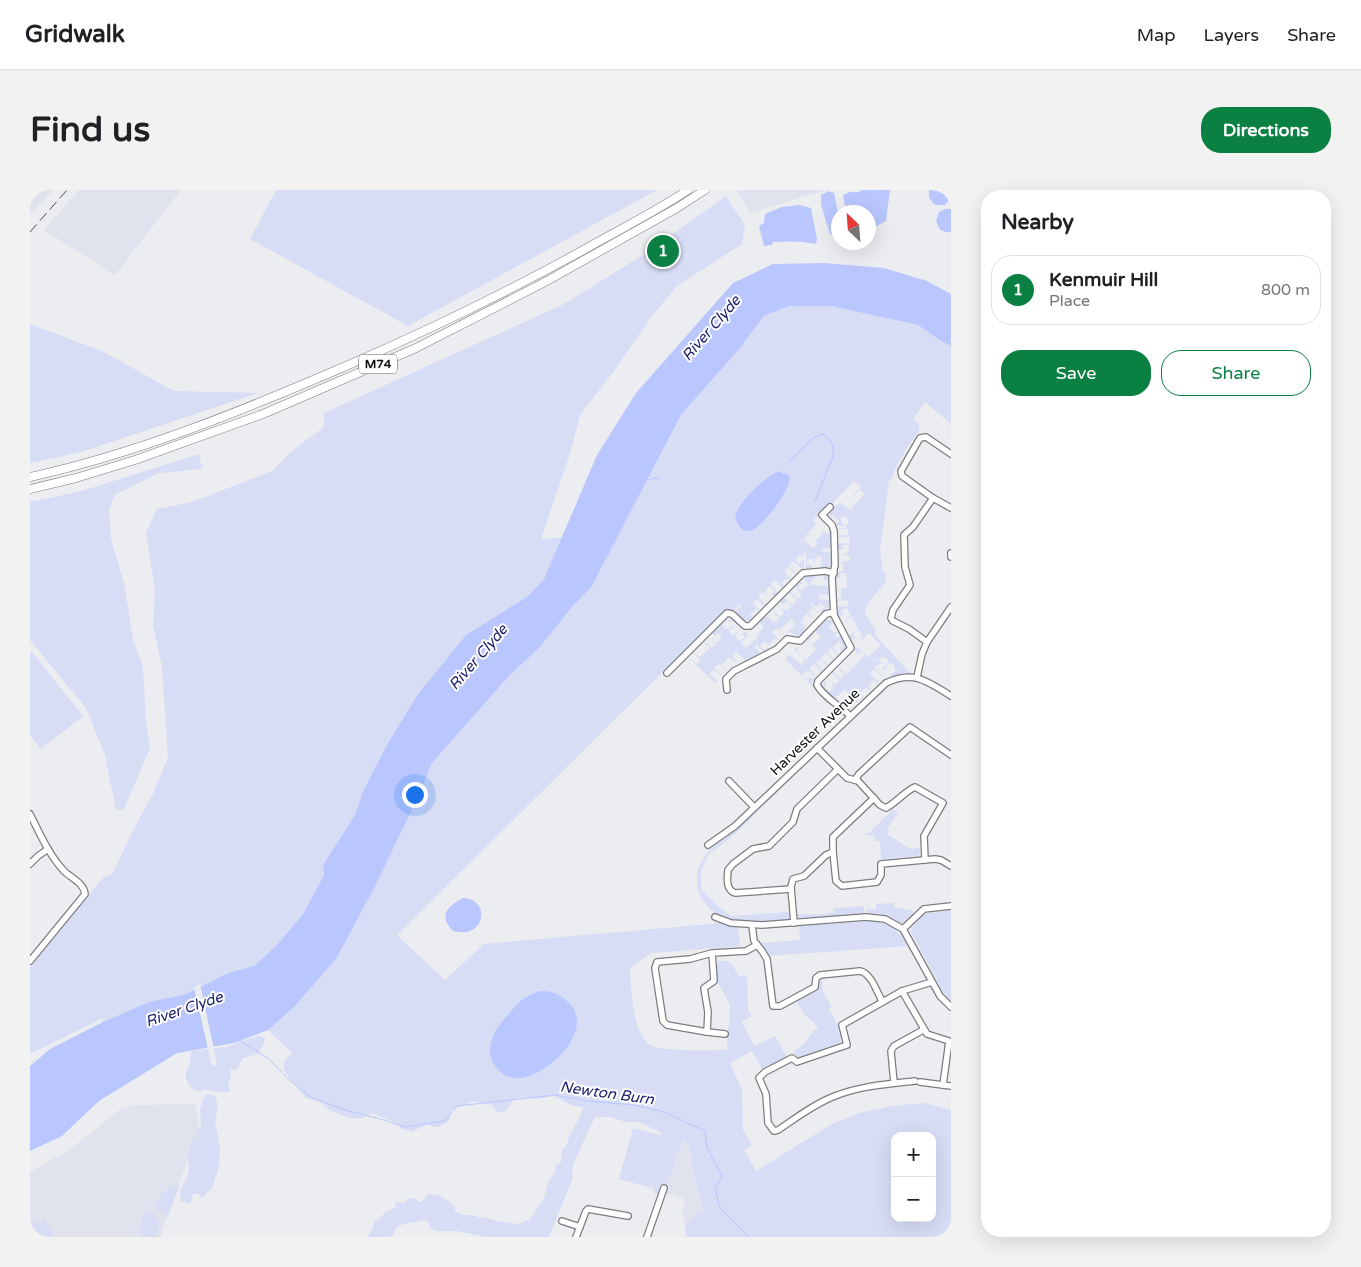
<!DOCTYPE html>
<html lang="en">
<head>
<meta charset="utf-8">
<style>
	body { margin:0; font-family:"Varela Round",sans-serif; background:#f2f2f2; color:#202124 }
	.controls { position:absolute; right:15px; bottom:15px; display:grid; overflow:hidden; border-radius:10px; box-shadow:0 5px 20px #0002 }
	.controls button { width:45px; height:45px; display:grid; place-items:center; padding:0; border:0; border-bottom:1px solid #e0e0e0; background:#fff; color:#202124; font:25px sans-serif }
	.compass { position:absolute; left:801px; top:15px; width:45px; height:45px; border-radius:50%; background:#fff; box-shadow:0 5px 20px #0002; rotate:335deg }
	.you { position:absolute; left:384px; top:604px; width:18px; height:18px; margin:-12px; border:4px solid #fff; border-radius:50%; background:#1a73e8; box-shadow:0 0 0 8px #1a73e833 }
	.badge { display:grid; place-items:center; width:32px; height:32px; border-radius:50%; background:#0b8043; color:#fff; font-size:16px; font-weight:700 }
	.pin { position:absolute; translate:-50% -50%; border:2px solid #fff; box-shadow:0 1px 5px #0006 }
	.list { margin:0; padding:0; list-style:none }
	h2 { display:flex; justify-content:space-between; align-items:center; height:65px; margin:0; padding:0 20px; font-size:21px }
	h2 small { font-size:16px; font-weight:400; color:#757577 }
	.list li { display:grid; grid-template-columns:32px 1fr auto; gap:15px; align-items:center; box-sizing:border-box; height:70px; margin:0 10px 10px; padding:0 10px; border:1px solid #e0e0e0; border-radius:20px }
	.list b { display:block; font-size:19px; white-space:nowrap }
	.list p { margin:0; font-size:16px; white-space:nowrap; color:#757577 }
	.list em { font-size:16px; font-style:normal; color:#757577 }
	.actions { display:flex; gap:10px; padding:15px 20px }
	.actions a { flex:1; padding:11px 0; border:1px solid #0b8043; border-radius:20px; text-align:center; font-size:18px; color:#0b8043 }
	.actions .main { background:#0b8043; color:#fff }
	.map { position:relative; flex:none; width:921px; height:1047px; overflow:hidden; border-radius:20px }
	header { display:flex; align-items:center; gap:30px; box-sizing:border-box; height:70px; padding:0 25px; background:#fff; border-bottom:1px solid #e0e0e0 }
	header strong { font-size:24px }
	nav { display:flex; gap:28px; margin-inline-start:auto; font-size:18px }
	.intro { display:flex; align-items:center; justify-content:space-between; box-sizing:border-box; height:120px; padding:0 30px }
	h1 { margin:0; font-size:35px }
	.button { padding:12px 22px; border-radius:20px; background:#0b8043; color:#fff; font-size:18px; font-weight:700 }
	main { display:flex; gap:30px; padding:0 30px }
	aside { flex:1; background:#fff; border-radius:20px; box-shadow:0 5px 20px #0002 }
	.map>svg:first-child { display:block }
</style>
</head>
<body>
<header>
<strong>Gridwalk</strong>
<nav><a>Map</a><a>Layers</a><a>Share</a></nav>
</header>
<div class="intro"><h1>Find us</h1><a class="button">Directions</a></div>
<main>
<div class="map">
<svg width="921" height="1047" viewBox="0 0 921 1047">
	<rect width="100%" height="100%" fill="#ecedf0"/>
	<g fill="#e0e3ed">
		<path d="M0,0H23L0,25Z"/>
		<path d="M49,0H151L85,85L14,40Z"/>
		<path d="M706,0H804L789,2L720,23Z"/>
		<path d="M165,914L169,938L130,1047H0V982L39,960L92,918L105,915Z"/>
		<path d="M655,948L658,953L663,985L669,1002L671,1020L655,1035L652,1023L655,1013L652,1007L647,1006L642,1004L634,1006V999L638,992L648,958Z"/>
	</g>
	<g fill="#d7ddf5" fill-rule="evenodd">
		<path d="M246,0H627L378,136L220,49Z"/>
		<path d="M696,6L715,35L712,54L647,96L622,126L584,181L550,225L541,261L511,349L534,347L514,389L498,406L436,445L388,504L358,553L334,599L325,625L294,675V685L273,724L247,755L224,776L198,783L156,804L119,812L73,832V828L0,864V776L73,688L83,683L102,642L123,604L138,567L132,477L123,435L125,399L116,343L127,319L162,312L242,281L263,260L294,237V223L534,114L616,63Z"/>
		<path d="M759,116H801L888,135L911,151L921,156V234L895,212L883,229L889,234V241L878,256L863,283V288L859,290L850,360L853,382H855L856,391L837,415L835,424L846,441L844,444L880,483L859,487L866,480L864,478L865,476L860,472L853,481L852,479L858,473V470L853,466L848,470L852,473L844,477L855,488L844,479L840,483L849,492L847,493L844,490L838,496L841,499L839,500L836,497L830,503L832,507L825,500L823,501L829,510L819,518L810,512L819,504L815,499L804,509L793,498L794,490L797,494L794,497L799,502L804,498L802,496L803,494L797,487L805,495L810,491L802,482L803,481L811,489L815,485L811,481L809,482L811,480L809,476L816,484L821,480L814,471L822,479L835,465L830,460L828,464L825,461L828,457L844,473L850,467L844,472L839,467L851,455L839,443L828,453L833,446L829,440L823,444L825,448L822,450L819,445L828,439L822,427L811,432L819,427L820,424L817,418L811,421L813,425L809,428L807,420L809,418L807,417H811V414L812,417L818,416V410L807,411V409H811V400L806,399H811V397V399L817,398V392L806,393L815,392L817,389L816,383H810V387L806,388L808,382L813,381V373L809,372L820,371L819,365H808L817,364V361H819V355H812L813,359L808,360V354L820,353L819,347H808V346L818,345V339H812V341V339H807L816,338V335L819,333L816,326L810,328L814,336H807L806,334L809,331L803,325L800,328L799,323L810,312L826,324L834,315L826,323L821,318L835,304L830,300L816,313L831,297L824,291L799,317L797,316L783,330L786,335L767,355L772,359L768,355L779,344L782,347L779,345L774,350L783,358L787,353L785,351L794,341L797,344L801,341L802,358L791,359V361L803,363V373L798,377H791V366L785,367V373H787H784V378V369H777V375H782V378H776V363L774,362L773,368L770,365L765,370L769,374L774,369V378L772,379L763,371L759,376L767,384L766,385L758,377L754,382L761,389L760,390L757,388L751,393L754,397L753,398L745,390L741,394L745,399L747,398L745,400L748,403L745,407L741,404L745,401L740,396L736,400L735,404L741,410L732,402L728,407L736,415L735,416L727,409L723,413L730,421L726,419L720,425L723,428L721,431H714L705,422L711,416L710,414L703,421H696L655,463L653,462L367,745L415,790L454,754L691,733L708,737L710,756L621,763L600,778C601,799 602,841 620,855C630,862 683,860 697,860L700,815L688,793L685,777L689,771H697L703,775L708,786L717,785L718,820L722,826L712,832L724,856L745,846L757,867L732,879L722,861L700,873L712,900L713,940L722,955L714,960L726,981L802,934L829,923L861,916L894,913L921,920V1047H656L655,1035L671,1020L681,1023L671,1018C671,1006 667,998 664,987C660,974 663,960 655,949C641,964 646,995 626,1005L623,1000V992L622,998L589,989L603,938L631,945L632,943L609,932H595L581,927H565L543,974L542,990L519,1047H456L427,1041H405L400,1037L399,1032L392,1030C381,1035 377,1030 365,1039L364,1044L359,1047H337L344,1037L343,1034L345,1030H349L356,1021L366,1018L365,1012L374,1013C377,1008 381,1008 386,1008L388,1012H391C394,1010 395,1007 397,1005C400,1003 406,1006 409,1005C415,1009 422,1012 426,1018L424,1021C427,1022 429,1023 431,1024C437,1026 444,1024 450,1028L454,1027L467,1031L488,1034L500,1029L514,1008L518,992L525,983L526,975L531,972L532,960C541,951 536,951 541,943C546,933 550,928 553,917L543,916L524,906L505,909L491,907L483,910L477,920L471,923L466,921L463,915L454,914L445,911L421,920L420,930C412,936 406,940 397,934L382,942L371,939L368,934L342,923L332,928H320L299,920L289,911L276,908L254,881V872L262,863L238,840L263,818L389,605L402,573L479,486L510,457L542,417L562,396L651,225L710,158L734,126ZM749,281L754,282C745,313 747,324 717,341L712,339L705,327C708,311 735,287 749,281ZM865,946H902V1028H865Z"/>
		<path d="M0,134L72,161L144,201L228,203L51,262L0,273Z"/>
		<path d="M169,264L172,279L129,283L84,305L79,322L81,349L94,393L103,449L113,477L116,533L120,558L94,619L86,620L75,565L56,518L0,450V312L52,301Z"/>
		<path d="M794,384L799,388V405L789,404L788,409L800,410V415L792,423L790,421L795,417L791,413L786,417L781,413L780,414L791,425L782,418L778,422L782,426L784,425L782,427L785,430L777,423L773,428L777,432L773,429L771,431L776,440C766,450 767,444 758,442L766,434L761,429L750,439L751,442L747,438L742,442L750,451L745,448L739,454L742,458L735,451L730,456L735,460L738,457L740,459L734,462L726,454L725,456L730,464L716,471L706,462L702,466L709,474L699,467L692,475L698,482L689,474L684,478L693,486L684,480L679,484L688,492L685,493L658,467L667,474L671,470L663,462L670,467L680,458L674,451L682,458L686,454L682,450L680,451L682,449L679,446L685,452H688L692,447L688,443L685,446L682,443L696,429L703,430L700,433L697,430L692,435L696,439L698,438L699,439L706,433L703,436L705,438L703,437L699,441L703,445L712,438L706,444V447L710,451L715,447L712,444L715,441L719,445L711,453L716,458L728,447L727,446L734,437L730,433L721,440L735,427H737L736,425L744,433L749,429L742,420L745,423L747,421L746,423L750,427L754,423L747,414L753,420L755,419L757,421L761,416L757,411L753,414L750,411L754,407L762,415L767,410L759,402L760,401L768,409L772,405L768,400L766,402L768,399L765,396L770,391L772,393L767,397L771,401L779,395L773,388L785,385V389H781V395L798,396V389L794,390Z"/>
		<path d="M796,429L802,430L803,432L799,437L804,443L808,440L809,442L805,444L807,448L811,446C814,451 819,457 813,462L810,459L813,456L809,451L803,457L809,466L806,463L804,464L805,462L801,458L797,462L805,470L804,471L796,463L791,468L799,476L798,477L790,469L786,473L793,481L792,482L784,474L780,478L786,488L780,482H779L777,481L772,485L777,490L780,487L784,490L781,493L800,512L812,521L811,522L799,513L755,469L759,464L771,475L775,470L764,459L766,457L768,460L767,461L776,470L786,459L776,450L783,443L784,444L778,451L782,455L791,447L785,441Z"/>
		<path d="M2,462L53,526L11,559L0,545V463Z"/>
		<path d="M785,565L706,643L678,665L671,682V699L688,716L701,726L759,722L760,729L757,731L735,732L703,730L686,724L678,717L670,706L668,699L667,683L669,676L678,661L707,639Z"/>
		<path d="M863,619L868,623L857,639L859,641L857,644L880,659L890,658V663L888,666L851,669L850,651H846L845,647L835,645V643H839Z"/>
		<path d="M835,697L837,719H846V714L863,713L864,717L884,721L881,726L872,733L852,724L837,723Z"/>
		<path d="M834,716V723L773,729L767,727V724C779,724 790,725 803,723V718Z"/>
		<path d="M921,720V811L913,802L880,740L894,724Z"/>
		<path d="M841,731C859,733 869,740 878,756L740,766L728,752L734,753L770,750L769,736Z"/>
		<path d="M792,788L793,802L801,815V817L799,819C805,829 812,840 811,852L769,868L763,862L774,854L785,839L786,840L788,837L774,824L766,810L787,799L789,790Z"/>
		<path d="M230,846L235,848V851L228,864L213,868L206,880H200L201,888L198,891L200,902C191,904 186,901 177,900C174,899 172,901 169,901C162,901 155,891 156,884C156,880 160,877 160,873C161,868 159,866 161,861L178,859L182,876L187,875L184,859C189,857 192,858 197,857C207,853 218,848 230,846Z"/>
		<path d="M177,904L185,906L188,916L185,933L190,957L189,977L181,1001H178L176,1005L171,1008L169,1004H163L161,1012L158,1014L151,1011L150,1001L159,982L158,967L161,953L171,935L170,920L173,909Z"/>
		<path d="M144,995H148L149,996L139,1024L136,1026L124,1015L132,1003Z"/>
		<path d="M116,1021L125,1025L127,1031L130,1033L126,1047H113L108,1039Z"/>
		<path d="M15,1028L24,1047H0V1036Z"/>
	</g>
	<g fill="#bac7ff">
		<path d="M831,0H860L856,31L839,40L838,22H816L813,5L820,2H830Z"/>
		<path d="M899,0H921V8L915,15H905L899,8Z"/>
		<path d="M799,1L804,3L808,23V45L804,46L800,44L791,15V5Z"/>
		<path d="M769,15L781,18L787,49L786,54C772,51 758,51 743,52L742,55L734,56L729,36L734,33L735,24L752,17Z"/>
		<path d="M915,19H921V42H916L910,40L906,31L909,22Z"/>
		<path d="M794,73L854,78L897,91L921,104V156L911,151L888,135L801,116H759L734,126L710,158L651,225L562,396L542,417L510,457L479,486L402,573L389,605L345,696L306,769L263,818L238,840L204,853L147,863L69,911L32,946L0,961V876L20,859L73,832L119,812L156,804L198,783L224,776L247,755L273,724L294,685L293,675L325,625L334,599L358,553L388,504L436,445L498,406L514,389L567,265L606,203L703,93L743,74Z"/>
		<path d="M749,281L758,285L760,289C758,302 731,341 718,341C710,341 707,333 705,327C708,311 735,287 749,281Z"/>
		<path d="M433,708C455,709 457,734 440,741C435,743 428,742 423,741C408,726 417,716 433,708Z"/>
		<path d="M509,801C521,801 528,803 537,811C568,838 519,886 489,888C479,889 472,885 466,877C452,859 465,838 479,824C483,819 487,813 492,810C497,806 503,804 509,801Z"/>
	</g>
	<path fill="#ecedf0" d="M170,794L184,859H178L164,797Z"/>
	<g fill="none" stroke-linecap="round" stroke-linejoin="round">
		<g stroke="#bac7ff" stroke-width="1">
			<path d="M759,272L783,248L792,244C801,248 804,256 803,266L785,311"/>
			<path d="M618,290L625,288L629,289"/>
			<path d="M209,850L239,869L258,889L282,908L315,920L347,928L375,937L414,931L427,916L525,905L557,911L604,915L634,922L675,941L677,958L692,987L685,998L690,1018L719,1047"/>
		</g>
		<g stroke="#7c7d80" stroke-width="8">
			<g id="minor">
				<path d="M921,264L896,247L890,248L871,281L872,286L903,308L921,318"/>
				<path d="M800,317L792,325L802,335L804,341L805,375L802,388L804,425L821,458L788,491L787,495C794,508 810,515 820,526"/>
				<path d="M921,363V367"/>
				<path d="M897,452L879,439L863,431L861,428L863,420L880,395L875,377L874,345L883,337L903,308"/>
				<path d="M637,483L697,423L702,424L715,436H720L773,383L795,381L804,383"/>
				<path d="M887,487L892,464L897,452L921,417"/>
				<path d="M697,500L696,489L704,481L747,459L757,449L770,451L796,424L804,422"/>
				<path d="M787,558L817,588L828,591L850,615L856,618C867,612 874,602 885,597L913,613L894,646L895,670"/>
				<path d="M825,590L829,584L880,537L921,565"/>
				<path d="M699,591L724,617"/>
				<path d="M0,624C10,644 19,665 34,681C41,688 54,693 55,704L0,771"/>
				<path d="M678,655L705,636L856,493C884,480 897,491 921,506"/>
				<path d="M803,662L806,691L812,696L847,692L851,685V674L905,669L911,670L921,676"/>
				<path d="M0,674L8,666L18,659"/>
				<path d="M761,699L705,703C696,700 697,689 698,680L703,674L723,659L739,656L763,632L767,619L808,579"/>
				<path d="M685,727L701,733L732,735L836,727L855,729L873,739L910,806L921,817"/>
				<path d="M764,733L761,697L763,689L774,686L796,665L803,662V647L844,608"/>
				<path d="M722,735L724,751L732,761L737,769L743,816H750L785,797L786,788L790,785L830,781C841,783 847,802 852,811"/>
				<path d="M873,739L894,719L921,716"/>
				<path d="M682,763L684,791L674,798L678,822L677,842L637,835L633,831L625,778L627,772L660,769L682,763L716,761L727,755"/>
				<path d="M872,801L897,844L919,851L913,895L921,896"/>
				<path d="M677,842L695,844"/>
				<path d="M885,891C858,894 830,896 805,906C784,914 766,928 748,940L744,941L738,933L736,904L729,888L735,882L762,868L767,872L817,855L812,835L872,801L902,792"/>
				<path d="M890,892L913,895"/>
				<path d="M864,893L861,861L864,856L893,840"/>
				<path d="M532,1031L550,1037"/>
				<path d="M546,1047L556,1021L558,1019L598,1026"/>
				<path d="M617,1047L634,998"/>
			</g>
		</g>
		<g stroke="#7c7d80" stroke-width="9">
			<g id="highway">
				<path d="M0,287C109,263 214,220 316,176C404,138 490,96 573,49C602,33 631,18 658,0"/>
				<path d="M0,299L46,288L105,270L233,224L386,158L515,92L647,18L675,0"/>
			</g>
		</g>
		<use href="#minor" stroke="#fff" stroke-width="5.5"/>
		<use href="#highway" stroke="#fff" stroke-width="8"/>
		<path stroke="#4b4b4d" stroke-width="1" stroke-dasharray="10 5" stroke-linecap="butt" d="M0,42L37,0"/>
	</g>
	<g text-anchor="middle" dominant-baseline="central" stroke-width="4" stroke-linejoin="round" paint-order="stroke">
		<rect fill="#fff" stroke="#585858" stroke-width="1" x="329" y="164.5" width="38" height="19" rx="4"/>
		<g font-size="12" font-weight="bold" fill="#101011">
			<text x="348" y="174">M74</text>
		</g>
		<g font-size="14" fill="#101011" stroke="#fff">
			<text transform="translate(785 542) rotate(-44)">Harvester Avenue</text>
		</g>
		<g font-size="15" font-style="italic" fill="#1e206d" stroke="#fff">
			<text transform="translate(681 138) rotate(-49)">River Clyde</text>
			<text transform="translate(448 467) rotate(-49)">River Clyde</text>
			<text transform="translate(154 819) rotate(-19)">River Clyde</text>
			<text transform="translate(577 903) rotate(8)">Newton Burn</text>
		</g>
	</g>
</svg>
<div class="controls">
<button>+</button>
<button>−</button>
</div>
<svg class="compass" viewBox="-18 -18 36 36"><path d="M0-13l5 13h-10z" fill="#e53935"/><path d="M0 13l5-13h-10z" fill="#757577"/></svg>
<div class="you"></div>
<div class="pin badge" style="left:633px;top:61px">1</div>
</div>
<aside>
<h2>Nearby<small></small></h2>
<ul class="list">
<li><span class="badge">1</span><div><b>Kenmuir Hill</b><p>Place</p></div><em>800 m</em></li>
</ul>
<div class="actions"><a class="main">Save</a><a>Share</a></div>
</aside>
</main>
</body>
</html>
